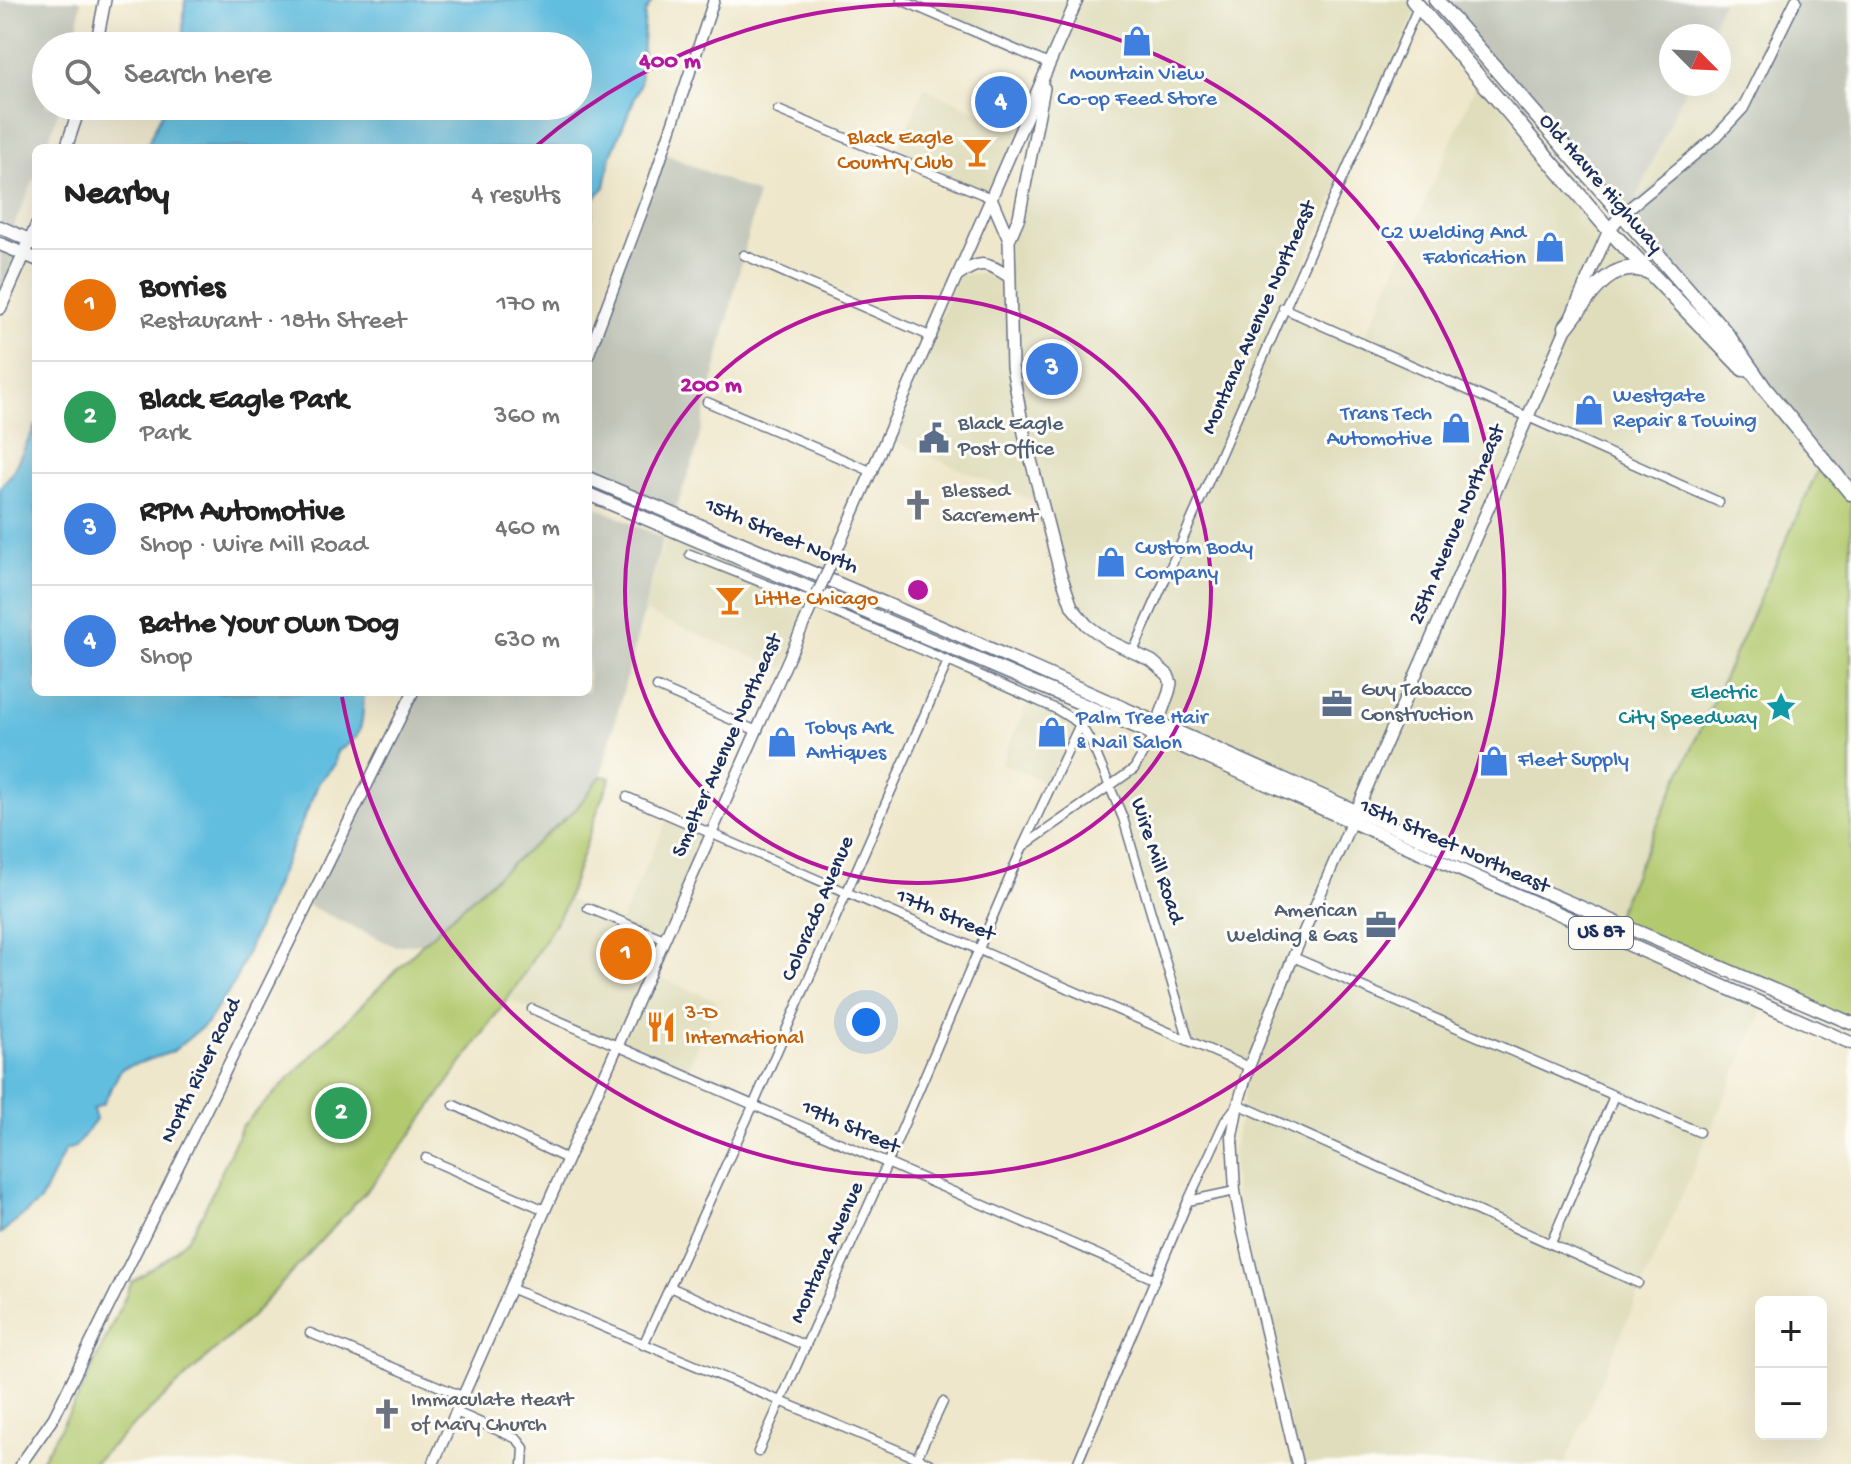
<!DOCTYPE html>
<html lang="en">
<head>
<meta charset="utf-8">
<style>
	body { margin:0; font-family:"Gochi Hand",sans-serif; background:#f6f6f6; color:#222 }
	.controls { position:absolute; right:24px; bottom:24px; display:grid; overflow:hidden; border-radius:12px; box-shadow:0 8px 32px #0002 }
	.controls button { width:72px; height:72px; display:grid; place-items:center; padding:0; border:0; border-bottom:2px solid #e0e0e0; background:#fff; color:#222; font:40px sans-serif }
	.compass { position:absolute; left:1659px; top:24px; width:72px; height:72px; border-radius:50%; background:#fff; box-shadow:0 8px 32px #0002; rotate:114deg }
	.you { position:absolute; left:866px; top:1022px; width:28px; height:28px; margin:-20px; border:6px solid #fff; border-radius:50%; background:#1a73e8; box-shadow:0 0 0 12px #1a73e833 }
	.badge { display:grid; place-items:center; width:52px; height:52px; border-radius:50%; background:#ea580c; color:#fff; font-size:26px; font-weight:700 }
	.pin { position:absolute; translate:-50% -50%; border:4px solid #fff; box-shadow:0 2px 8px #0006 }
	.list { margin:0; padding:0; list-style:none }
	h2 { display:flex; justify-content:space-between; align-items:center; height:104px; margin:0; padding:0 32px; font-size:34px }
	h2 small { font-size:26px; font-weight:400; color:#767676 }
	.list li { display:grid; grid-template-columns:52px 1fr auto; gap:24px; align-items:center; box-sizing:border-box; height:112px; padding:0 32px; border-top:2px solid #e0e0e0 }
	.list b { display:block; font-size:30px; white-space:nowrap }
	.list p { margin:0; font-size:26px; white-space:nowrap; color:#767676 }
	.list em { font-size:26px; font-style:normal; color:#767676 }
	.icon { flex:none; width:44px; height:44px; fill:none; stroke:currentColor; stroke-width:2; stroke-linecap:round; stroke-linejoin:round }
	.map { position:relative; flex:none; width:1851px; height:1464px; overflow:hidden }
	.search { position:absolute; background:#fff; box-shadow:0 8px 32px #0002; left:32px; top:32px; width:560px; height:88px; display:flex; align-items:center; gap:20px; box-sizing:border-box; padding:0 28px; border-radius:44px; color:#767676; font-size:30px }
	.panel { position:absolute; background:#fff; box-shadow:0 8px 32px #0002; left:32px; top:144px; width:560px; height:552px; border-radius:12px }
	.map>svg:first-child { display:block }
</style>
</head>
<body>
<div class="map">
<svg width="1851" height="1464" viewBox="0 0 1851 1464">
	<rect width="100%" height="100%" fill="#fdfcf7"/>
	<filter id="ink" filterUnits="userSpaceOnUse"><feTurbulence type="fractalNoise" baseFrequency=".0125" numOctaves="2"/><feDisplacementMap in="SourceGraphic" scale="16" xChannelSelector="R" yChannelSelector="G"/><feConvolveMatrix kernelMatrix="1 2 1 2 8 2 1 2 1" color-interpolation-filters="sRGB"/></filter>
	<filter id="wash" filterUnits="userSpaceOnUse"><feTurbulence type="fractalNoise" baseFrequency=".006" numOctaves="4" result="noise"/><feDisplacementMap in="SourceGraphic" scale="32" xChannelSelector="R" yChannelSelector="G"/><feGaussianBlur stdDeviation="1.8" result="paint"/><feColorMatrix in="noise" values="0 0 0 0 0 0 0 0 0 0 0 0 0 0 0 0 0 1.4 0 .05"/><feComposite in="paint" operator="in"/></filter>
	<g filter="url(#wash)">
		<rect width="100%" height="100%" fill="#efe7cb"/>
		<g fill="#dfddbb">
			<path d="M901,0H1413L1418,7L1284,309L1362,344L1479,78L1609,230L1765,389L1823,459L1613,921L1158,723L1168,675L1107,640L1072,607L1041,504L887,438L959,275L981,273L1008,285L1009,240L1049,65Z"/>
			<path d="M1723,0H1796L1735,117L1634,204L1687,84H1719V36H1708Z"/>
			<path d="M924,88L1021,129L991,198L894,158Z"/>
			<path d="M683,537L817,594L785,670L644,612L665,539Z"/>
			<path d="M1030,697L1080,724L1051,785L1001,763Z"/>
			<path d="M1153,736L1765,1005L1565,1464H1297L1235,1191L1233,1154L1249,1068L1189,1041L1110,788L1134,769Z"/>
			<path d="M669,816L711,834L649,973L717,1001L684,1076L507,999L567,899L621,921Z"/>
		</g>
		<g fill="#c3c6b9">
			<path d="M0,0H81L76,46H46V106H60L46,148H36V175L11,232L0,227Z"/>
			<path d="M1436,0H1723L1708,36H1671V84H1687L1635,202L1735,117L1796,0H1851V490Z"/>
			<path d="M663,153L758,194L695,455L674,514L588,478V356Z"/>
			<path d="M0,244L23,254L0,308Z"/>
			<path d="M588,503L663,538L601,776L576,809L482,889L423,943L394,946L307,905L413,692H588Z"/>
		</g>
		<g fill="#b2c96e" stroke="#667c66" stroke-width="2">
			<path d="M1823,459L1851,492V1023L1613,922Z"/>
			<path d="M601,776L611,778L602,798L564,908L515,988L414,1131L369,1188L252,1316L92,1464H43L41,1461L79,1396L132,1282L166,1259L187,1239L202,1215L242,1126L423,943L482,889L576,809Z"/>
		</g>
		<g fill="#62bedf" stroke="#3e769e" stroke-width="2">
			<path d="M185,0H653L645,13L640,85L611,155L605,187L595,197L588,237V148H146L165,106H578V46H182Z"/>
			<path d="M36,425V692H364C362,721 366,737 337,751L335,764L319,782L234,983L207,1023L172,1052L121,1069L103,1104L93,1109L96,1120L75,1147L65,1150L40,1201L0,1234V487L11,475Z"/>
		</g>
	</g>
	<g filter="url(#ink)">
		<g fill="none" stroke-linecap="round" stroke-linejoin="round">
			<g stroke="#656f84" stroke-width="11">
				<g id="minor">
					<path d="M901,0L1049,64"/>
					<path d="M778,110L991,198"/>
					<path d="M744,255L932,337"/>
					<path d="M1283,308L1719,502"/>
					<path d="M707,402L873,472"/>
					<path d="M690,554L813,603L948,661L1056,709L1080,724L1092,744L1123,818L1189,1041"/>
					<path d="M1133,652L1419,5"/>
					<path d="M657,687L757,731"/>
					<path d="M627,797L1249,1067"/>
					<path d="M1025,845L1134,769L1153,736"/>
					<path d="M588,908L664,939"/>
					<path d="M1293,957L1699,1132"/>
					<path d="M532,1009L1154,1279"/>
					<path d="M454,1105L567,1159"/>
					<path d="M426,1158L545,1210"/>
					<path d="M1188,1201L1235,1191"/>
					<path d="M1551,1243L1614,1096"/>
					<path d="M670,1287L806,1346"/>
					<path d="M510,1288L931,1464"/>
					<path d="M310,1333L462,1396"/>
					<path d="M643,1345L753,1106L948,661"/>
					<path d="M456,1412L517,1439L524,1448L523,1464"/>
					<path d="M758,1452L887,1164L1023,846L1080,724"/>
					<path d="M914,1464L943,1402"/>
					<path d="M1077,1464L1188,1201L1225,1121L1238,1104L1638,1283"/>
				</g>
			</g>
			<g stroke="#656f84" stroke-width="13">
				<g id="tertiary">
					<path d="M1622,214L1716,137L1743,108L1796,0"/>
					<path d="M588,356L653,182L714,0"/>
					<path d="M831,564L991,198"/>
					<path d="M21,1464L54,1417L413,692"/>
					<path d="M433,1464L817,594"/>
					<path d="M1297,1464L1242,1229L1235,1191L1233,1154L1232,1136L1238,1104L1249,1067L1293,957L1351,823"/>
				</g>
			</g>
			<g stroke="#656f84" stroke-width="14">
				<g id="secondary">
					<path d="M1077,0L991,198L1009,240L1012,367L1024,433L1060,572L1072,607L1087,625L1107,640L1152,661L1168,675L1171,683L1169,692L1155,731"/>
					<path d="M96,46L105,0"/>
					<path d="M66,148L80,106"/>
					<path d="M1009,240L1019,217L1044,88"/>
					<path d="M30,241L36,226"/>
					<path d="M959,275C980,260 987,262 1008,276"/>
					<path d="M1353,819L1609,230L1622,214"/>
				</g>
			</g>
			<g stroke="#656f84" stroke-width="15">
				<g id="primary">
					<path d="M0,227L36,243"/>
					<path d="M0,244L36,259"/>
					<path d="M0,308L30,241"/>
					<path d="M588,478L943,628L1356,811L1851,1023"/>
					<path d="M588,494L1174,743L1851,1043"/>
				</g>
			</g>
			<g stroke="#656f84" stroke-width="17">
				<g id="trunk">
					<path d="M1413,0L1609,230L1743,369"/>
					<path d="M1436,0L1725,332L1765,389L1851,493"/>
					<path d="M1566,327C1587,301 1608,258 1646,271"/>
				</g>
			</g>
			<use href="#minor" stroke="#fff" stroke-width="8"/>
			<use href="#tertiary" stroke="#fff" stroke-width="10"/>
			<use href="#secondary" stroke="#fff" stroke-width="11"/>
			<use href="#primary" stroke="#fff" stroke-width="12"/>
			<use href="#trunk" stroke="#fff" stroke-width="14"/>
			<g stroke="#656f84" stroke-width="13" stroke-linecap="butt">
				<path id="tertiary-bridge" d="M817,594L831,564"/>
			</g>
			<use href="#tertiary-bridge" stroke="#fff" stroke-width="10"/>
		</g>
	</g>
	<g fill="none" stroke="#b5179e" stroke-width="4">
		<circle cx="918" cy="590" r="293"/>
		<path d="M534 148A586 586 0 1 1 342 697"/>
	</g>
	<defs>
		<g id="shop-bare" transform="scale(2.4)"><path d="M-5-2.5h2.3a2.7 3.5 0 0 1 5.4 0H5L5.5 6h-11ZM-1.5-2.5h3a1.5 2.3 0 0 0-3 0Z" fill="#3f7fe0" stroke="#fdfcf7" stroke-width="2.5" paint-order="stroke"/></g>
		<g id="bar-bare" transform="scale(2.4)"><path d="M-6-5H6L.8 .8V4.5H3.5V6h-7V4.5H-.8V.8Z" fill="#e8710a" stroke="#fdfcf7" stroke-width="2.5" paint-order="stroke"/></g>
		<g id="civic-bare" transform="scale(2.4)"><path d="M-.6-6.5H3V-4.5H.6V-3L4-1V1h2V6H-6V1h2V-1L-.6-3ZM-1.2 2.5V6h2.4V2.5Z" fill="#5c6f8a" stroke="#fdfcf7" stroke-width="2.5" paint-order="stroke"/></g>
		<g id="church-bare" transform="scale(2.4)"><path d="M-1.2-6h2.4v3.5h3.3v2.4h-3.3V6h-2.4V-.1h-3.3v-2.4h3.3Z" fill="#6b7280" stroke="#fdfcf7" stroke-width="2.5" paint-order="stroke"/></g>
		<g id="office-bare" transform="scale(2.4)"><path d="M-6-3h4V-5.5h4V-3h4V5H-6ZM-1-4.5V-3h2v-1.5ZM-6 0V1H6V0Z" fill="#5c6f8a" stroke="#fdfcf7" stroke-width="2.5" paint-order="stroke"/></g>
		<g id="sight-bare" transform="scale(2.4)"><path d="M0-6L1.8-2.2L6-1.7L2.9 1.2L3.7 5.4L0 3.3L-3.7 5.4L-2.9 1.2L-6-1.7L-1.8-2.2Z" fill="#0f9aa8" stroke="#fdfcf7" stroke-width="2.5" paint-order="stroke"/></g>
		<g id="restaurant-bare" transform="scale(2.4)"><path d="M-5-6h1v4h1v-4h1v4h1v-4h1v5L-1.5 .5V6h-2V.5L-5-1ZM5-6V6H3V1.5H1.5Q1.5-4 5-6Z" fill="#e8710a" stroke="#fdfcf7" stroke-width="2.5" paint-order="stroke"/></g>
	</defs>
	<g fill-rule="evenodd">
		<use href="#shop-bare" x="1137" y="41"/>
		<use href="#bar-bare" x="977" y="152"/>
		<use href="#shop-bare" x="1550" y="247"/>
		<use href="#shop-bare" x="1589" y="410"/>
		<use href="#shop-bare" x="1456" y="428"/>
		<use href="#civic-bare" x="934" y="438"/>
		<use href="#church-bare" x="918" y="505"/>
		<use href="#shop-bare" x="1111" y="562"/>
		<use href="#bar-bare" x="730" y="600"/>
		<use href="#office-bare" x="1337" y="704"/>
		<use href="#sight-bare" x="1781" y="707"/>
		<use href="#shop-bare" x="1052" y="732"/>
		<use href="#shop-bare" x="782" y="742"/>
		<use href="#shop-bare" x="1494" y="761"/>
		<use href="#office-bare" x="1381" y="925"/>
		<use href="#restaurant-bare" x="661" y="1027"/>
		<use href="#church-bare" x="387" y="1414"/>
	</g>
	<g text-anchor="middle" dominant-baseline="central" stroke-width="6" stroke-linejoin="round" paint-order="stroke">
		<rect fill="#fdfcf7" stroke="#5f6c8c" stroke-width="2" x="1569" y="917" width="64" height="32" rx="6"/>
		<g font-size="20" font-weight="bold" fill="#1b2f5e">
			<text x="1601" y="933">US 87</text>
		</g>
		<g font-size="22" fill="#366cbe" stroke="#fdfcf7" text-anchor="start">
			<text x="1137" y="75" text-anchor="middle">Mountain View<tspan x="1137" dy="25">Co-op Feed Store</tspan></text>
			<text x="1526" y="234" text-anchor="end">C2 Welding And<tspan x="1526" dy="25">Fabrication</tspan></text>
			<text x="1613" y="397">Westgate<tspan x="1613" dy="25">Repair &amp; Towing</tspan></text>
			<text x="1432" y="415" text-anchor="end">Trans Tech<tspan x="1432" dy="25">Automotive</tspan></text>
			<text x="1135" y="549">Custom Body<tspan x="1135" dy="25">Company</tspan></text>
			<text x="1076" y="719">Palm Tree Hair<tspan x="1076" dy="25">&amp; Nail Salon</tspan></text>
			<text x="806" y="729">Tobys Ark<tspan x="806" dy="25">Antiques</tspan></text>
			<text x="1518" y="761">Fleet Supply</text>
		</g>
		<g font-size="22" fill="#c56008" stroke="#fdfcf7" text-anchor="start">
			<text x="953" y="139" text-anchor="end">Black Eagle<tspan x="953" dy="25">Country Club</tspan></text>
			<text x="754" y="600">Little Chicago</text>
			<text x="685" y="1014">3-D<tspan x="685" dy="25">International</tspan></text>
		</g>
		<g font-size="22" fill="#1b2f5e" stroke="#fdfcf7">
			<text transform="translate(1600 184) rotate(49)">Old Havre Highway</text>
			<text transform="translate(1260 318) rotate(-66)">Montana Avenue Northeast</text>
			<text transform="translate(1458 525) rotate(-67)">25th Avenue Northeast</text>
			<text transform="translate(781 537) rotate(23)">15th Street North</text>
			<text transform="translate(728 746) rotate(-66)">Smelter Avenue Northeast</text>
			<text transform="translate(1454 847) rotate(24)">15th Street Northeast</text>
			<text transform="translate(1156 861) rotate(72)">Wire Mill Road</text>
			<text transform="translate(819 909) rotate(-67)">Colorado Avenue</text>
			<text transform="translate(945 916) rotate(23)">17th Street</text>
			<text transform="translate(202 1071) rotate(-64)">North River Road</text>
			<text transform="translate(850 1128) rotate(24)">19th Street</text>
			<text transform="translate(828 1253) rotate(-66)">Montana Avenue</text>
		</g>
		<g font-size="22" fill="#4e5e75" stroke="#fdfcf7" text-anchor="start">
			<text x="958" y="425">Black Eagle<tspan x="958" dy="25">Post Office</tspan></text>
			<text x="1361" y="691">Guy Tabacco<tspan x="1361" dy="25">Construction</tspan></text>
			<text x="1357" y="912" text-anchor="end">American<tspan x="1357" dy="25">Welding &amp; Gas</tspan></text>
		</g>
		<g font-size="22" fill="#5b616d" stroke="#fdfcf7" text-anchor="start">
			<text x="942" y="492">Blessed<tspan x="942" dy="25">Sacrement</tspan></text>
			<text x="411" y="1401">Immaculate Heart<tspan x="411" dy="25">of Mary Church</tspan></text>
		</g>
		<g font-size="22" fill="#0d838f" stroke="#fdfcf7" text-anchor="end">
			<text x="1757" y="694">Electric<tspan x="1757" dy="25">City Speedway</tspan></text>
		</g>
	</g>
	<circle cx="918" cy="590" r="12" fill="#b5179e" stroke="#fdfcf7" stroke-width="4"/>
	<g font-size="24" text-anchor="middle" font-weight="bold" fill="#b5179e" stroke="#fdfcf7" stroke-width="6" stroke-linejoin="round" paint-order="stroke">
		<text x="670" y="67">400 m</text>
		<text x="711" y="391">200 m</text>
	</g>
</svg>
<div class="controls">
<button>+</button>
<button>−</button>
</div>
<svg class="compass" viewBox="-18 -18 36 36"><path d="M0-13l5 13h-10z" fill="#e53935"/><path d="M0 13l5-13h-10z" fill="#767676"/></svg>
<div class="you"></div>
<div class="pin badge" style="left:626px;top:954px;background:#e8710a">1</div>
<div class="pin badge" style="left:341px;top:1113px;background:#2e9e5b">2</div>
<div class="pin badge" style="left:1052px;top:369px;background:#3f7fe0">3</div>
<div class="pin badge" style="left:1001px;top:102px;background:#3f7fe0">4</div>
<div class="search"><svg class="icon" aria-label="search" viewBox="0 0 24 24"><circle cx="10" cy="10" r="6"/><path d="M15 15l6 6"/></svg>Search here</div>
<section class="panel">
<h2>Nearby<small>4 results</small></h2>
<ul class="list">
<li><span class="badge" style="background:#e8710a">1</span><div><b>Borries</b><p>Restaurant · 18th Street</p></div><em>170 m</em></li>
<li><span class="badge" style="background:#2e9e5b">2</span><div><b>Black Eagle Park</b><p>Park</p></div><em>360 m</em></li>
<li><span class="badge" style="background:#3f7fe0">3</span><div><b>RPM Automotive</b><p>Shop · Wire Mill Road</p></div><em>460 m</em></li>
<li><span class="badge" style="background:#3f7fe0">4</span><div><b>Bathe Your Own Dog</b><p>Shop</p></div><em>630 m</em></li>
</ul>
</section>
</div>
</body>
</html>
